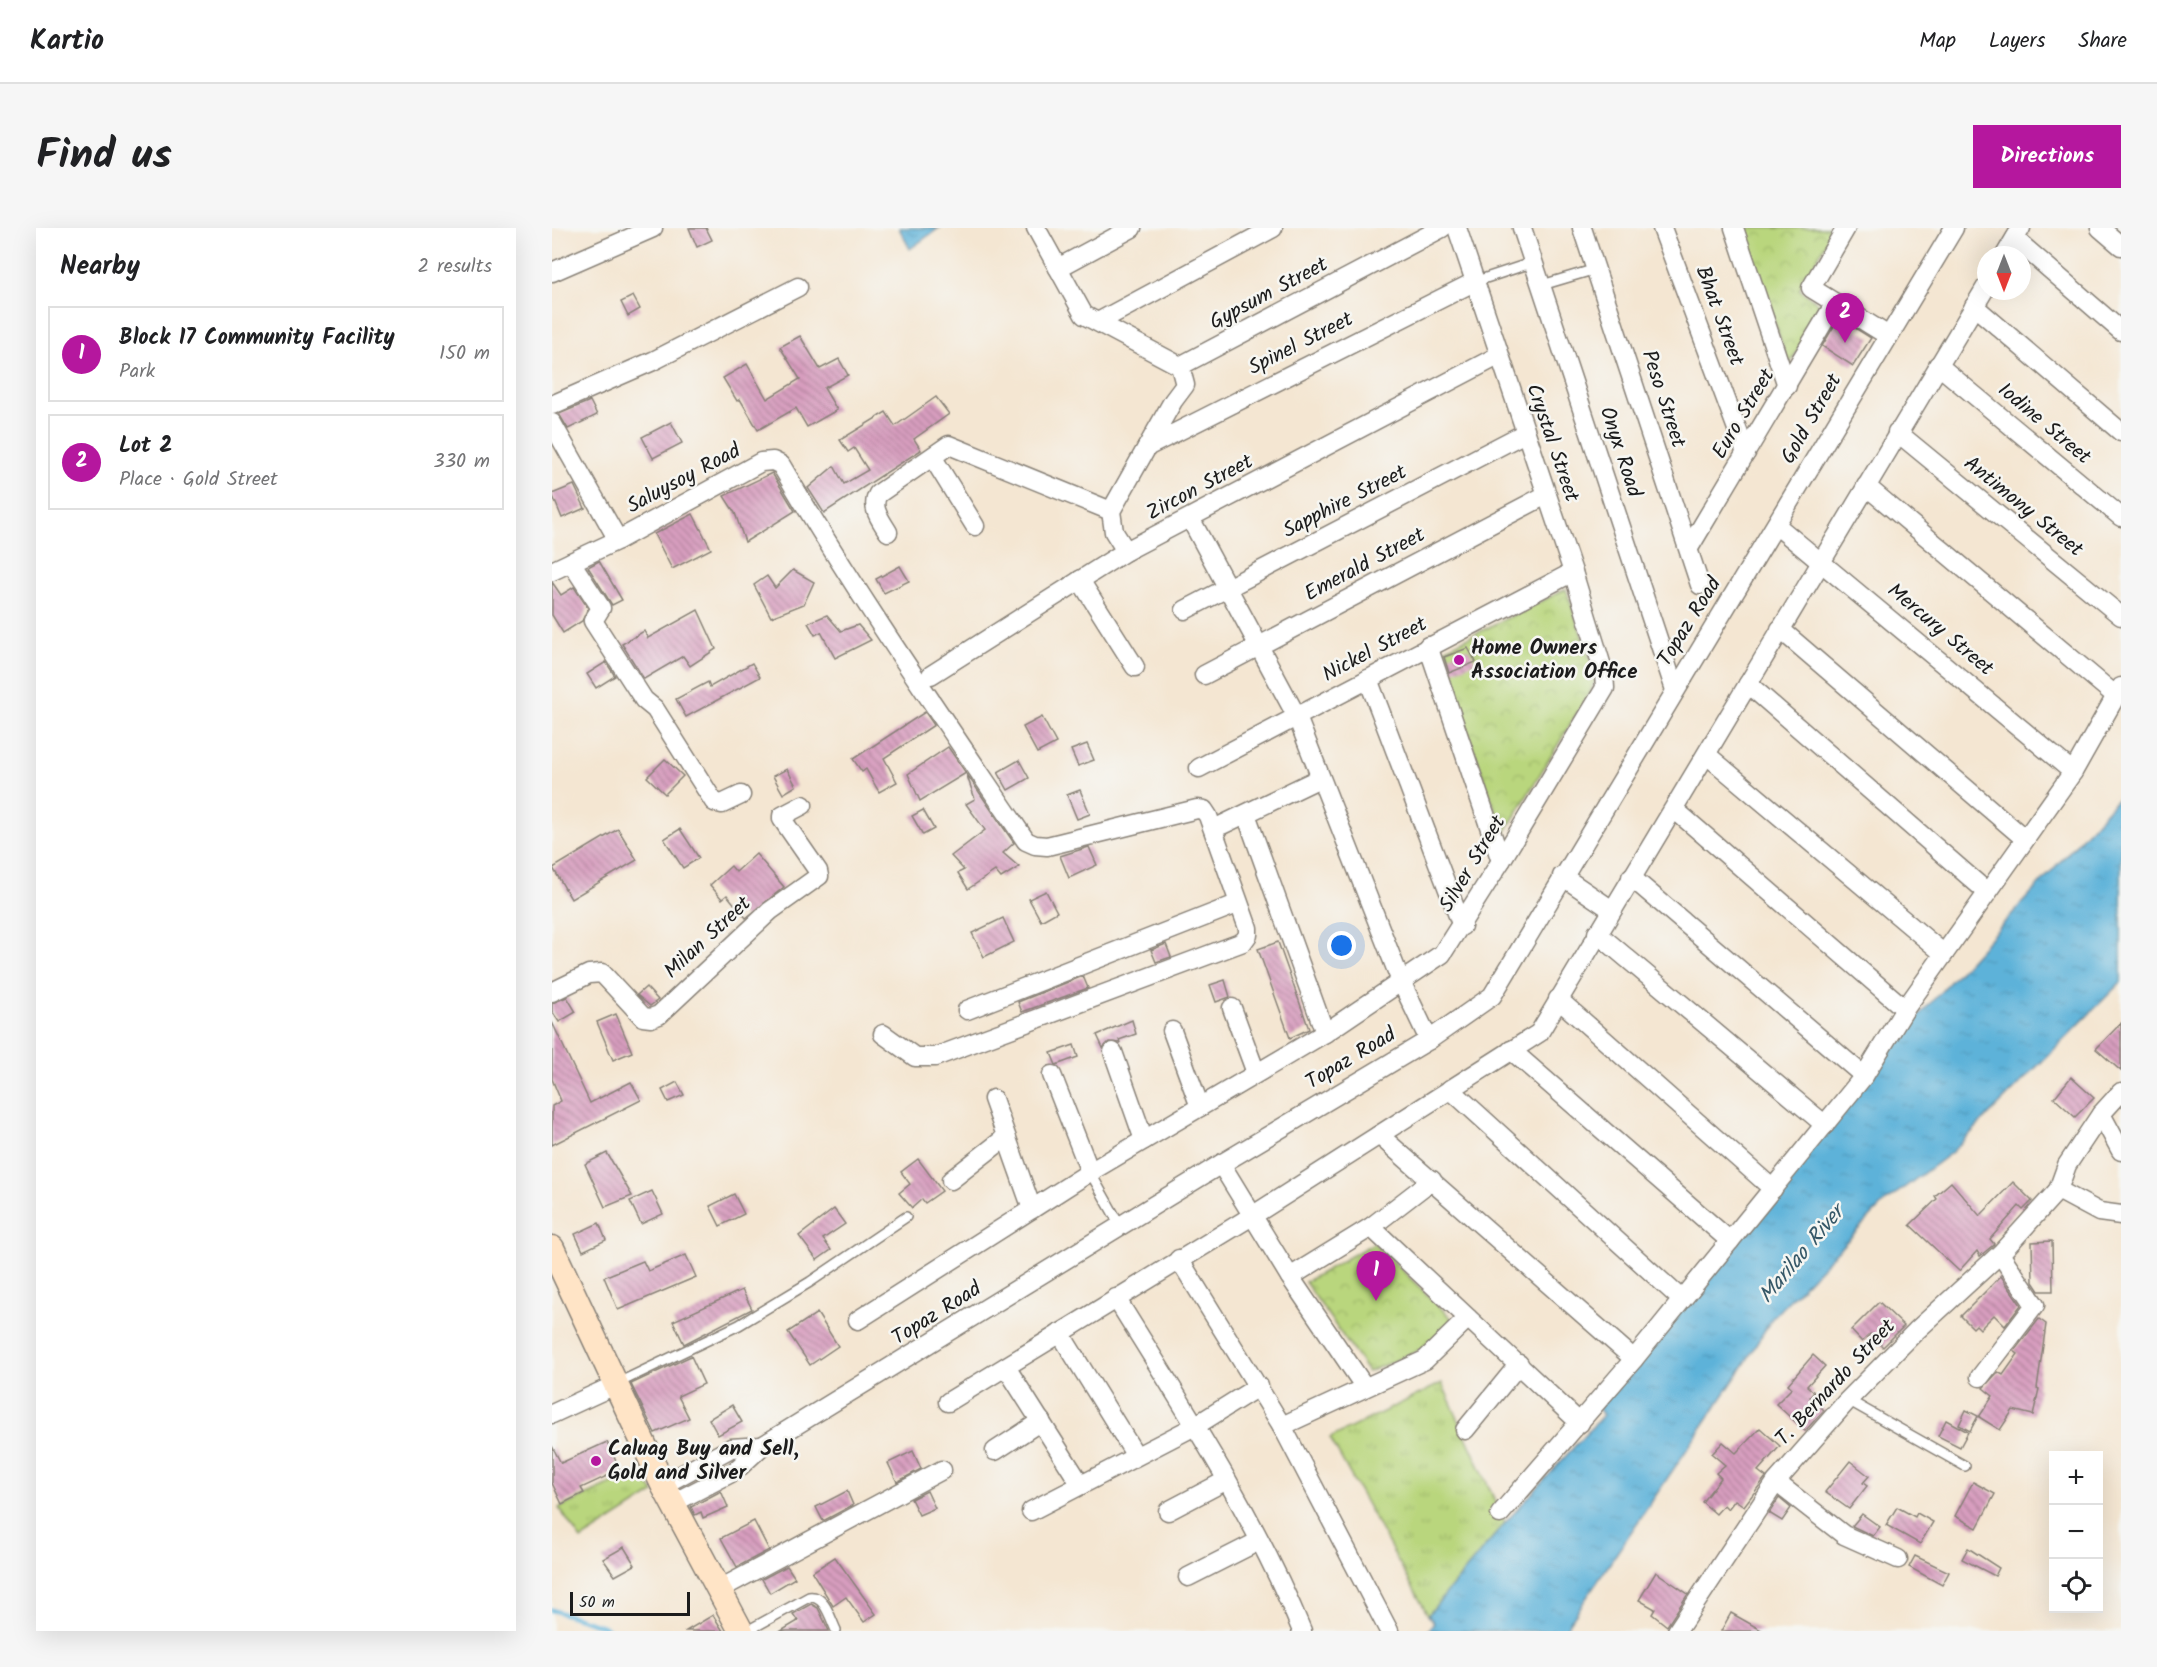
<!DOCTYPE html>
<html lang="en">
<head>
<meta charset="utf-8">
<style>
	body { margin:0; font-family:Kalam,sans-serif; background:#f6f6f6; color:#202124 }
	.controls { position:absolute; right:18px; bottom:18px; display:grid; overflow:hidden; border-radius:0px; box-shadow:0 6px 24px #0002 }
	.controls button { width:54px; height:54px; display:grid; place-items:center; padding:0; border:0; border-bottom:2px solid #e0e0e0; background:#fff; color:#202124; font:30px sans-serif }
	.compass { position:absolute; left:1425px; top:18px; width:54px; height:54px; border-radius:50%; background:#fff; box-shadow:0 6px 24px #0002; rotate:180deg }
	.scale { position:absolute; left:18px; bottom:15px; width:120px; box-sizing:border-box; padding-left:6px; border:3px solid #1c1c1c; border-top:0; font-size:16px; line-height:21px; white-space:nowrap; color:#1c1c1c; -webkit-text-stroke:4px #f6f6f2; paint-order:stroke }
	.you { position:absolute; left:790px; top:718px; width:21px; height:21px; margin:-15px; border:4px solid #fff; border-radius:50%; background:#1a73e8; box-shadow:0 0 0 9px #1a73e833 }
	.badge { display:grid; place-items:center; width:39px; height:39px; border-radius:50%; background:#b5179e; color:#fff; font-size:20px; font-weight:700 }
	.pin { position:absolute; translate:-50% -50px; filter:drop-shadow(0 2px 3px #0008) }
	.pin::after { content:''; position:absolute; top:32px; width:21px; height:18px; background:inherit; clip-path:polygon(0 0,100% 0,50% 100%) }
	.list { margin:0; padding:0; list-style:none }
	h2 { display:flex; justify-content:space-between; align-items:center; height:78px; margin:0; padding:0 24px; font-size:26px }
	h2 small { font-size:20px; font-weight:400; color:#757577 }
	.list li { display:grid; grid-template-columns:39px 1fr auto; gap:18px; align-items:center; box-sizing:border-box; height:96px; margin:0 12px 12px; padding:0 12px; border:2px solid #e0e0e0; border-radius:0px }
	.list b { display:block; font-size:22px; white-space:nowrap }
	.list p { margin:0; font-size:20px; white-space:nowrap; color:#757577 }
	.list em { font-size:20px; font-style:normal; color:#757577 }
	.icon { flex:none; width:33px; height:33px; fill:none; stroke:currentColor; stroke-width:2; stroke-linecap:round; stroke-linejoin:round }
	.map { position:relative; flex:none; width:1569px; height:1403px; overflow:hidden; border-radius:0px }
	header { display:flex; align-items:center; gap:36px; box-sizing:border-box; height:84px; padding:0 30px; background:#fff; border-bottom:2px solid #e0e0e0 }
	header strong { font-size:28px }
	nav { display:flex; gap:33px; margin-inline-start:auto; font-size:21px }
	.intro { display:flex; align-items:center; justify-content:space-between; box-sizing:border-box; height:144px; padding:0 36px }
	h1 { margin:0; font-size:42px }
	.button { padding:15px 27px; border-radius:0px; background:#b5179e; color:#fff; font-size:21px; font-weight:700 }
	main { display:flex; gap:36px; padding:0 36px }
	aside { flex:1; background:#fff; border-radius:0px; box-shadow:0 6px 24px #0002 }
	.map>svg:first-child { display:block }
</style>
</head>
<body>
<header>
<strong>Kartio</strong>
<nav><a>Map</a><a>Layers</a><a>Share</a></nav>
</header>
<div class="intro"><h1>Find us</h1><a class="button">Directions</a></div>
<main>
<aside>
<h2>Nearby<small>2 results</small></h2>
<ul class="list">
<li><span class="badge">1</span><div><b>Block 17 Community Facility</b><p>Park</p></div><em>150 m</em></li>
<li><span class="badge">2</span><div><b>Lot 2</b><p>Place · Gold Street</p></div><em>330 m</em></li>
</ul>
</aside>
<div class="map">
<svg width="1569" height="1403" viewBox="0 0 1569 1403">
	<defs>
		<pattern id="grass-tufts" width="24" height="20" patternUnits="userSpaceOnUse" patternTransform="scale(1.5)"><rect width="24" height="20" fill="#b9d67d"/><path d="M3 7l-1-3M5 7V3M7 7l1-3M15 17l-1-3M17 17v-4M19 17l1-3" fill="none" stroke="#9eb76b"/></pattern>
		<pattern id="park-crowns" width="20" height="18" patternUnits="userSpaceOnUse" patternTransform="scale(1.5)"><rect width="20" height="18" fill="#b9d67d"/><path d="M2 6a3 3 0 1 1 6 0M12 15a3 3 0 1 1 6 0" fill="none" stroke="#9eb76b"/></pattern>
		<pattern id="water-ripples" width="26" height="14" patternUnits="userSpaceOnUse" patternTransform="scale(1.5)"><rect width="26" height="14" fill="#5db2d9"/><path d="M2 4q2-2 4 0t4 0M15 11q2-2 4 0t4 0" fill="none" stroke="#5098ba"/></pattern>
		<pattern id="building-back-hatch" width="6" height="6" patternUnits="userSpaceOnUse" patternTransform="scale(1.5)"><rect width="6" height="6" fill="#d89ebf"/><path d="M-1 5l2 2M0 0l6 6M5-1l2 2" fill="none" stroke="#ae809a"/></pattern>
	</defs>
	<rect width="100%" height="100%" fill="#f6f6f2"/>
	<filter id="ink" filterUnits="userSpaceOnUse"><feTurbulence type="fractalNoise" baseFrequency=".0167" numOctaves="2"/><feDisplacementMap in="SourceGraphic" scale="12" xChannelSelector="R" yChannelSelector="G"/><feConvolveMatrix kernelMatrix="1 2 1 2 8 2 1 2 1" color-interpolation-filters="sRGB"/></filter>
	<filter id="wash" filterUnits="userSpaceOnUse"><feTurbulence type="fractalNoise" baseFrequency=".008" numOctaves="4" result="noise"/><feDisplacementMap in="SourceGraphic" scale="24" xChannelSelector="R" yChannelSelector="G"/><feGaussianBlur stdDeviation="1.35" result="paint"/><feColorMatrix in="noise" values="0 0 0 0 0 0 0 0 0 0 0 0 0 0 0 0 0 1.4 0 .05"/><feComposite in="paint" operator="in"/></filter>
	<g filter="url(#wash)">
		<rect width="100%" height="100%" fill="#f4e6d2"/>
		<g fill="url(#grass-tufts)" stroke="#6a794c" stroke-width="1.5">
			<path d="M890,1155L953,1295L876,1387L778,1210Z"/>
			<path d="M88,1243L102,1265L29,1312L7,1280Z"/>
		</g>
		<g fill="url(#park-crowns)" stroke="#6a794c" stroke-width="1.5">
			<path d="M1191,0H1283L1247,61L1271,79L1237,137Z"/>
			<path d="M1014,361L1044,449L1039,462L952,606L887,424Z"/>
			<path d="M822,1015L901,1092L870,1121L816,1144L753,1054Z"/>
		</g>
		<g fill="url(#water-ripples)" stroke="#3c677a" stroke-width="1.5">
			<path d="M347,0H387L358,21Z"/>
			<path d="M1569,567V754L1400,924L1333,974L1220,1090L1192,1137L1012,1403H876L882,1395L876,1387L953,1295L1051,1187L1046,1180L1363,792Z"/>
		</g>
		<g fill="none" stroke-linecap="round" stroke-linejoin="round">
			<path stroke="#5db2d9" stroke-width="4.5" d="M0,1382L51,1398L57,1403"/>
		</g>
		<g id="blocks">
			<g fill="url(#building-back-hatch)">
				<path d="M137,0H154L160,12L145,19Z"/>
				<path d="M81,68L88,81L76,88L69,74Z"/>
				<path d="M1287,90L1319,110L1301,138L1270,118Z"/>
				<path d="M248,108L268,141L287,131L296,147L272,160L285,182L255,199L244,180L206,202L188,171L185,173L171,150L195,136L215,171L248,151L228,119Z"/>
				<path d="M384,169L397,186L362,211L369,222L272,285L256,260L282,238L292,256L316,242L302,220L296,224L288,212L334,184L343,198Z"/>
				<path d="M38,173L45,187L16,201L7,186Z"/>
				<path d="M119,194L130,215L101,230L90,209Z"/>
				<path d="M220,245L243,283L193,314L183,285L172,268Z"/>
				<path d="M22,257L33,280L10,290L0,266Z"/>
				<path d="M141,286L159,321L120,341L102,306Z"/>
				<path d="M47,333L70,372L60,377L36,339Z"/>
				<path d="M348,338L357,353L332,365L324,351Z"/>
				<path d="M241,342L262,354L252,376L219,389L202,357L215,348L223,360Z"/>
				<path d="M0,354L9,367L22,359L36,380L30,393L11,405L0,387Z"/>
				<path d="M146,382L164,421L138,438L131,428L92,451L70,416L92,403L96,410Z"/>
				<path d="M275,387L289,403L306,397L319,412L283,430L269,404L263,407L256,395Z"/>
				<path d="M916,420L924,434L897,445L892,429Z"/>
				<path d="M54,434L63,448L44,460L35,446Z"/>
				<path d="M200,435L208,449L134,489L124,471L156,454L158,459Z"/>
				<path d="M373,484L382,497L332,530L345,554L327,564L314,541L310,544L301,531Z"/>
				<path d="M490,489L504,515L485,525L471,499Z"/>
				<path d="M535,516L542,532L526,538L519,522Z"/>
				<path d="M396,519L414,545L368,573L356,546Z"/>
				<path d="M113,531L131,548L113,566L95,549Z"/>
				<path d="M467,532L477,550L456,562L446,544Z"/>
				<path d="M235,541L244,558L231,566L221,548Z"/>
				<path d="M414,545L462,615L451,625L467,639L449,650L443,643L416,661L406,645L412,642L399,628L433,602L414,576L423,571Z"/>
				<path d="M528,562L538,586L525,591L515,567Z"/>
				<path d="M371,582L382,601L371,607L360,588Z"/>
				<path d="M66,601L85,632L19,671L1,640Z"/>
				<path d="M128,601L147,630L131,640L112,611Z"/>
				<path d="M537,619L545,637L517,650L508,628Z"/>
				<path d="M204,626L232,659L194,690L175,667L170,671L158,657L179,638L184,644Z"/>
				<path d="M494,663L505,684L489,693L477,671Z"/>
				<path d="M451,690L462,714L432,729L420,705Z"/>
				<path d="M726,714L757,801L738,810L706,721Z"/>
				<path d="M614,716L619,729L604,734L599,722Z"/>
				<path d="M531,748L536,760L470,784L466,774Z"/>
				<path d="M673,752L678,769L664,774L658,757Z"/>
				<path d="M94,759L106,772L98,778L85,767Z"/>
				<path d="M15,769L24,784L7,794L0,783V775Z"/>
				<path d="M64,786L80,824L61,832L45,794Z"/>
				<path d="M580,792L584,806L567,812L568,815L557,814L551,820L545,807Z"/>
				<path d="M0,794L38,875L79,854L89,872L0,917V878L9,873L0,851Z"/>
				<path d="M1569,795V843L1544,821Z"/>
				<path d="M522,817L526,829L504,837L499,825Z"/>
				<path d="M1519,849L1542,870L1523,889L1502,870Z"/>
				<path d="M125,854L132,867L116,874L110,862Z"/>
				<path d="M55,925L80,968L53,979L33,936Z"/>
				<path d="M366,931L390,963L373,975L370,971L360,980L347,965L358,956L349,944Z"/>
				<path d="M1399,954L1428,988L1461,954L1480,973L1471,982L1467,978L1438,1011L1442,1016L1440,1018L1428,1028L1425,1023L1407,1043L1358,997L1385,971L1383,968Z"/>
				<path d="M100,963L111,986L89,996L78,973Z"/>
				<path d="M182,966L192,986L168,998L158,978Z"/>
				<path d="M282,981L293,996L271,1011L279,1022L265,1032L247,1008Z"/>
				<path d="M47,995L54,1012L31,1023L23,1006Z"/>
				<path d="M1500,1013L1501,1063H1487L1481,1054L1480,1014Z"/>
				<path d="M134,1027L144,1049L66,1082L52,1049L91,1033L96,1043Z"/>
				<path d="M1449,1048L1469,1077L1453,1098L1442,1087L1428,1101L1424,1097L1421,1100L1409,1088Z"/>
				<path d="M190,1062L200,1081L132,1116L121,1093Z"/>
				<path d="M1327,1074L1352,1098L1331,1119L1318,1106L1310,1114L1299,1102Z"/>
				<path d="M265,1085L286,1118L258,1137L236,1104Z"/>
				<path d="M1487,1091L1494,1096L1485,1160L1487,1161L1481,1187L1461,1182L1448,1202L1427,1189L1441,1168L1431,1160L1446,1144L1451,1147L1466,1126L1462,1123Z"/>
				<path d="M1261,1127L1273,1138L1255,1158L1262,1164L1258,1169L1272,1182L1253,1203L1224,1176L1240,1160L1236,1156Z"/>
				<path d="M139,1128L152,1156L126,1168L137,1190L103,1205L79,1156Z"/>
				<path d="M180,1177L190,1194L166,1207L157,1191Z"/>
				<path d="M1414,1182L1426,1188L1418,1203L1407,1197Z"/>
				<path d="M1394,1192L1416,1204L1408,1219L1386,1208Z"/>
				<path d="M1208,1200L1228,1218L1206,1243L1214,1249L1192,1278L1183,1272L1176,1281L1172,1277L1164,1286L1150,1274L1169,1250L1164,1245L1173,1237L1160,1226L1171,1214L1184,1225Z"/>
				<path d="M55,1214L68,1242L29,1260L32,1265L10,1276L0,1255V1218L9,1235Z"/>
				<path d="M361,1223L369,1241L345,1254L336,1235Z"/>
				<path d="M1298,1233L1317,1248L1311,1255L1315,1258L1297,1281L1273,1264Z"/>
				<path d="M1421,1254L1443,1266L1425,1300L1403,1288Z"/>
				<path d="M169,1263L176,1279L151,1290L149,1284L143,1287L139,1279Z"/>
				<path d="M295,1263L301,1277L271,1293L264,1279Z"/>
				<path d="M375,1263L383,1280L367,1287L359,1271Z"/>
				<path d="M1227,1270L1239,1280L1230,1293L1217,1285Z"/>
				<path d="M1345,1279L1363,1289L1365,1285L1381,1294L1368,1316L1334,1297Z"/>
				<path d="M1310,1286L1328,1299L1321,1308L1300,1298Z"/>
				<path d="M202,1293L217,1322L185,1339L169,1310Z"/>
				<path d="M72,1319L83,1337L63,1348L51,1331Z"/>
				<path d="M1416,1320L1447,1340L1443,1348L1410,1331Z"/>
				<path d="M1363,1328L1397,1344L1390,1357L1357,1339Z"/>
				<path d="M283,1329L324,1386L312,1394L294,1369L281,1378L260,1344Z"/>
				<path d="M235,1338L243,1350L218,1365L210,1351Z"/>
				<path d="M1104,1344L1136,1366L1115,1398L1100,1386L1103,1381L1087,1372Z"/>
				<path d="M259,1376L266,1380L277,1403H229L246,1393L241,1386Z"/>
				<path d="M1179,1385L1211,1403H1169Z"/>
				<path d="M161,1387L171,1403H134Z"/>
			</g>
		</g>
	</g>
	<g filter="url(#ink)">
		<use href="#blocks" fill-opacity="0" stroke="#888177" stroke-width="1.5"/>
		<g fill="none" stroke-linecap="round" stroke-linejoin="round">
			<g stroke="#888177" stroke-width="12">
				<g id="service">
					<path d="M922,54L982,34"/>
					<path d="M990,57L1044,41"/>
					<path d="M538,944L569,999"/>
					<path d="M66,1155L187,1097L258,1054L354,989"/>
					<path d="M1296,1172L1413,1238"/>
					<path d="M195,1403L257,1369C273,1367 278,1390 284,1402"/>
				</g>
			</g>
			<g stroke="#888177" stroke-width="21">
				<g id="minor">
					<path d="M484,0L532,87L628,138L633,157L621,173L559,283L562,304L574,323"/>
					<path d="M970,0L1123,462"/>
					<path d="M1030,0L1148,357"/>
					<path d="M1110,0L1194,225"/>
					<path d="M1182,0L1235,158"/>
					<path d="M1294,0L1259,60L1335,107"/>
					<path d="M1548,0L1569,18"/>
					<path d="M1463,11L1569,103"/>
					<path d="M1453,27L1469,0"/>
					<path d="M506,40L580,0"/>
					<path d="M0,44L101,0"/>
					<path d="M1422,78L1569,204"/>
					<path d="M546,94L721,0"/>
					<path d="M1386,137L1569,289"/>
					<path d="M628,138L890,0"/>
					<path d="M0,177L101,133L246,59"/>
					<path d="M0,195L66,312"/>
					<path d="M1345,204L1569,388"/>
					<path d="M595,219L922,54"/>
					<path d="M381,230L423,298"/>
					<path d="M1314,258L1564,468"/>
					<path d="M638,290L745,489L848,751L877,812"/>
					<path d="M1224,297L1521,544"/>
					<path d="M336,304C329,292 318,280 326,266L397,217L559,283"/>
					<path d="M1137,320L1283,75"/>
					<path d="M19,334L49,380L41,393L92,472L103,481L162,574L170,576L189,567"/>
					<path d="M0,343L66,312L209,234L221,233L229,237C304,366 390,489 474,613L483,617L495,618L645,581L652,582L656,588L696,700V707L691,714L383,829H363L331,806"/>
					<path d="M528,352L583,439"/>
					<path d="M633,382L973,205"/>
					<path d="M1228,401L1473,611"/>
					<path d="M876,418L949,633"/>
					<path d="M379,447L574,323L946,128"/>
					<path d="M652,447L994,267"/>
					<path d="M816,451L910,698"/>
					<path d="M1196,456L1435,664"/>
					<path d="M1155,527L1392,726"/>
					<path d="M647,540L1021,344"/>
					<path d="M1122,581L1353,781"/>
					<path d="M694,586L773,805"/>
					<path d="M670,597L768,550"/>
					<path d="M1010,648L1060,682"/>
					<path d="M1079,649L1312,848"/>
					<path d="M1045,705L1273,897"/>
					<path d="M0,764L37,746L50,745L91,789L99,790L107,787L218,683L267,648L266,643L230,591V588L251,577"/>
					<path d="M1006,771L1221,961"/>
					<path d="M680,780L704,845"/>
					<path d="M415,782L685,676"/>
					<path d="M620,803L648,879"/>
					<path d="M959,822L1178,1013"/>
					<path d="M561,824L592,912"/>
					<path d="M500,847L538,944"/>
					<path d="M898,861L1129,1071"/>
					<path d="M441,871L480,981"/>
					<path d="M1549,886L1569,923"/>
					<path d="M827,907L1082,1131"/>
					<path d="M669,936L738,1049L812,1158"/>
					<path d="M399,952L454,909"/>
					<path d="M1506,962L1547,984L1569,987"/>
					<path d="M819,999L1028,1195"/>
					<path d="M627,1031L730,1198L837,1403"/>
					<path d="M738,1049L819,999L880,952"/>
					<path d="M564,1070C631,1178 702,1286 750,1403"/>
					<path d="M306,1092L538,944L773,805L890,726L949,633L1053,460L1052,445L1021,344L905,0"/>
					<path d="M508,1105L584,1228"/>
					<path d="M454,1139L529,1257"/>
					<path d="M1428,1149L1483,1077L1448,1026"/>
					<path d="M396,1174L700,988L987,805L1434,59"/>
					<path d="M0,1186L63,1157"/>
					<path d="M730,1198L873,1132L916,1090"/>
					<path d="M913,1202L967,1136"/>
					<path d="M443,1223L489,1193"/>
					<path d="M1224,1254L1292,1307L1346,1331"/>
					<path d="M111,1257L179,1220L210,1218"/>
					<path d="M121,1275L183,1243L210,1218L669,936L877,812L940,768L1402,0"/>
					<path d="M479,1283L643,1198L707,1158"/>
					<path d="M616,1283L673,1253"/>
					<path d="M948,1286L1082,1131L1312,848L1353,781L1521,544L1569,459"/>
					<path d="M636,1349L707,1313"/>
					<path d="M166,1362L390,1242"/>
					<path d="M1125,1403L1224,1254L1296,1172L1364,1103L1448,1026L1506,962L1515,937L1549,886L1569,864"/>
				</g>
			</g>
			<g stroke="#888177" stroke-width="27">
				<path id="secondary" d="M0,1020L111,1257L189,1403"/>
			</g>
			<use href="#service" stroke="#fff" stroke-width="9"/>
			<use href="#minor" stroke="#fff" stroke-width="18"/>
			<use href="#secondary" stroke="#ffe4c6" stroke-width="24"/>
		</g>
	</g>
	<g fill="#b5179e" stroke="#f6f6f2" stroke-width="2">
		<circle cx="907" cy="432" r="6"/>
		<circle cx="44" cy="1233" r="6"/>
	</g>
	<g text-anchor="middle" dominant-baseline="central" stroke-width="5" stroke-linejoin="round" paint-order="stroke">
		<g font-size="21" fill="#1c1c1c" stroke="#f6f6f2">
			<text transform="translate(717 66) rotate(-28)">Gypsum Street</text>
			<text transform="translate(1167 88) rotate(70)">Bhat Street</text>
			<text transform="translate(749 116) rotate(-27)">Spinel Street</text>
			<text transform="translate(1111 171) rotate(72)">Peso Street</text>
			<text transform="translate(1192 186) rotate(-59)">Euro Street</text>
			<text transform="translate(1260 191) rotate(-60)">Gold Street</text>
			<text transform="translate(1492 196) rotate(40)">Iodine Street</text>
			<text transform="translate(1000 215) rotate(71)">Crystal Street</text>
			<text transform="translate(1068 224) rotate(72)">Onyx Road</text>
			<text transform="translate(132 251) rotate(-28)">Saluysoy Road</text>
			<text transform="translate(648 260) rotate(-28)">Zircon Street</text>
			<text transform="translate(793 274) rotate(-27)">Sapphire Street</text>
			<text transform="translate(1471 279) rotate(39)">Antimony Street</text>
			<text transform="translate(813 337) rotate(-28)">Emerald Street</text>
			<text transform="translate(1138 394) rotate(-58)">Topaz Road</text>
			<text transform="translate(1388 402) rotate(40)">Mercury Street</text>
			<text transform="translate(823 422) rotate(-28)">Nickel Street</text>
			<text transform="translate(921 636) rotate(-59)">Silver Street</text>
			<text transform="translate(156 710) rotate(-43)">Milan Street</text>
			<text transform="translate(799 831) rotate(-31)">Topaz Road</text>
			<text transform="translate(385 1086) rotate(-32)">Topaz Road</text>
			<text transform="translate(1284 1155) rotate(-47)">T. Bernardo Street</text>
		</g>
		<g font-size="21" font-weight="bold" fill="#1c1c1c" stroke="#f6f6f2" text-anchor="start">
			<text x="919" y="420">Home Owners<tspan x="919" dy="24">Association Office</tspan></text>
			<text x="56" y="1221">Caluag Buy and Sell,<tspan x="56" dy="24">Gold and Silver</tspan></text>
		</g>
		<g font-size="22" font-style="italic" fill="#365868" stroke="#f6f6f2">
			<text transform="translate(1250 1027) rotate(-50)">Marilao River</text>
		</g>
	</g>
</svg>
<div class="controls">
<button>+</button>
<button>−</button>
<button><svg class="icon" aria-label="locate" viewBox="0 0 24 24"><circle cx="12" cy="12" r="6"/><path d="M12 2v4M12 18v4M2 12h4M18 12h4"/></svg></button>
</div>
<svg class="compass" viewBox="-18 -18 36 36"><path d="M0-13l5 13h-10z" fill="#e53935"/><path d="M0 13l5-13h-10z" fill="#757577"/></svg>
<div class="scale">50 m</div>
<div class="you"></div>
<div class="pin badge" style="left:824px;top:1073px">1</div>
<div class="pin badge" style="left:1293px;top:115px">2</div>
</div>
</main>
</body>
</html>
